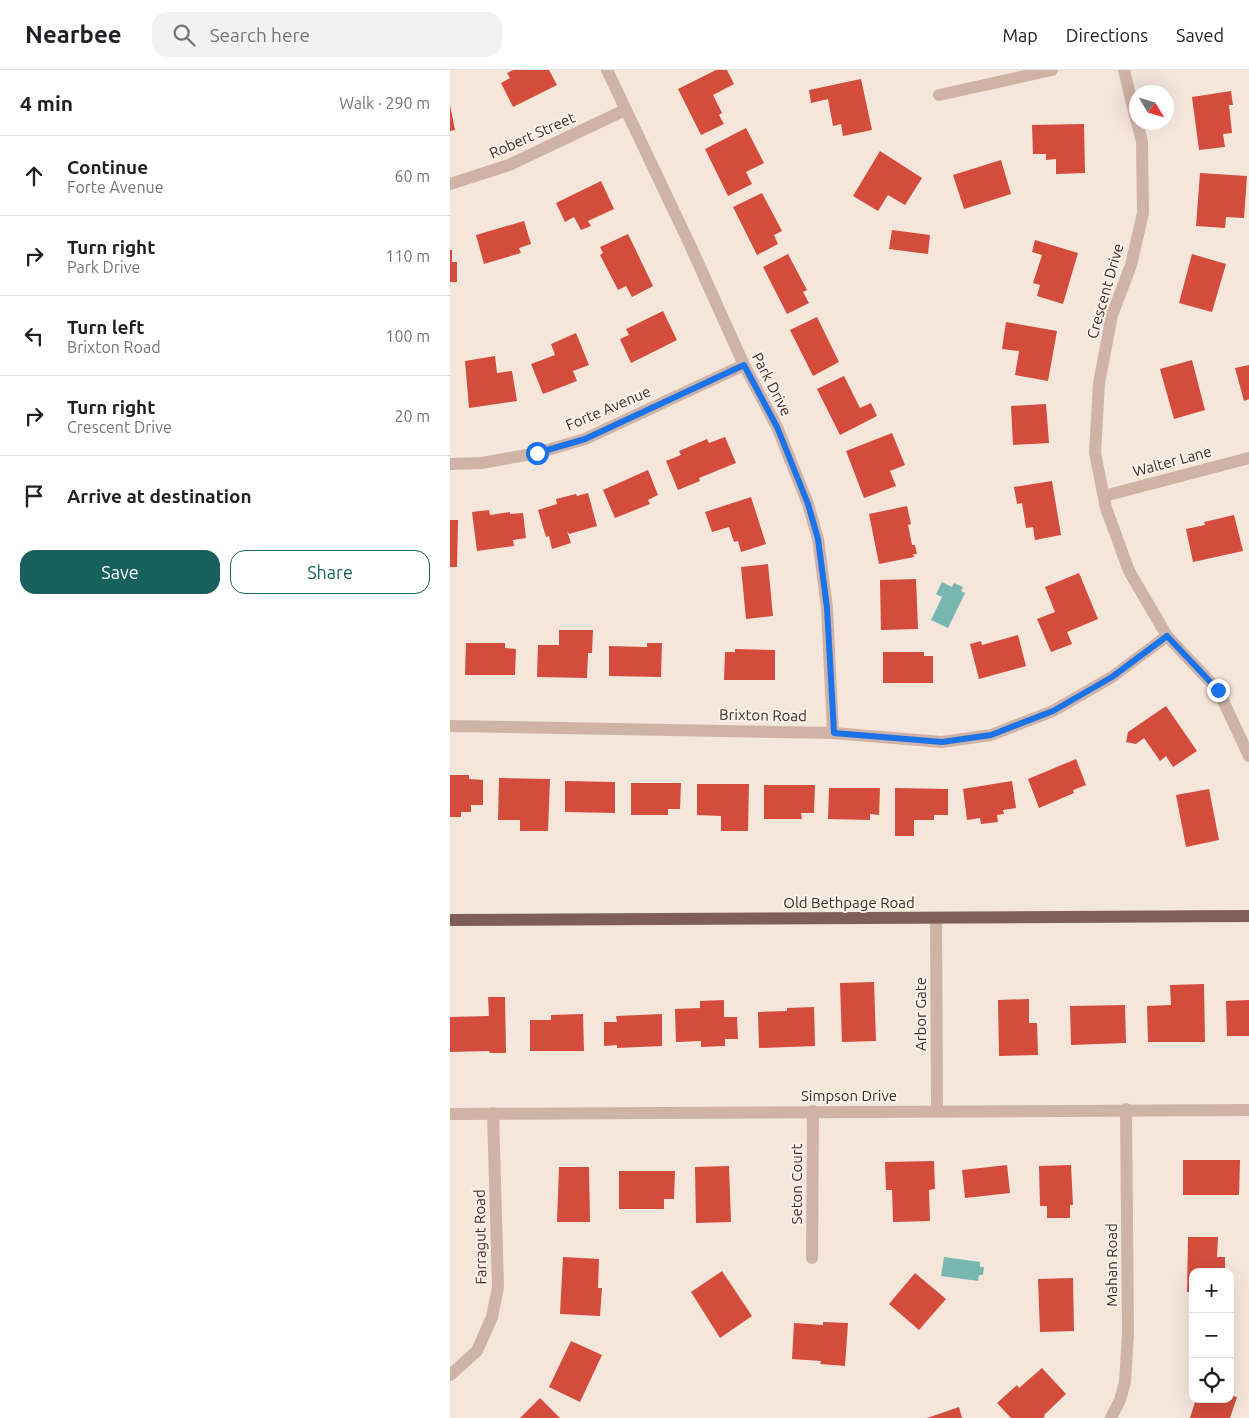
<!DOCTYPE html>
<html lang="en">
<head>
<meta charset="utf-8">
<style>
	body { margin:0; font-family:Ubuntu,sans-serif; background:#f2f2f2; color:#202124 }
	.controls { position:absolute; right:15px; bottom:15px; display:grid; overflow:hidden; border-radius:10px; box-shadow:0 5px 20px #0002 }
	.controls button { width:45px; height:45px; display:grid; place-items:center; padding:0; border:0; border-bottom:1px solid #e0e0e0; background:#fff; color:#202124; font:25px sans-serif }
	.compass { position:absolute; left:679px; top:15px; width:45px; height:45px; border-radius:50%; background:#fff; box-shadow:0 5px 20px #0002; rotate:128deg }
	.stop { position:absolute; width:15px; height:15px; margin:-11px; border:4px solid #1a73e8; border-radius:50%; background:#fff }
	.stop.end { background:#1a73e8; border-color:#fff; box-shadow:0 1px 5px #0008 }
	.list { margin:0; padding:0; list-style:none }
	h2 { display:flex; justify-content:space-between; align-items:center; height:65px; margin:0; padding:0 20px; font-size:21px }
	h2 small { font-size:16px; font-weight:400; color:#757577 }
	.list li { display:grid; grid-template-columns:32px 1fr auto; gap:15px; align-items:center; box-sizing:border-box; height:80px; padding:0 20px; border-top:1px solid #e0e0e0 }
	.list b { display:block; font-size:19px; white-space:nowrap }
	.list p { margin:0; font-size:16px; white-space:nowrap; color:#757577 }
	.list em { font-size:16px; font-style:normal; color:#757577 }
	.actions { display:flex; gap:10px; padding:15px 20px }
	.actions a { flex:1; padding:11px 0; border:1px solid #18615c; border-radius:15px; text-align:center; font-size:18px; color:#18615c }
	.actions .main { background:#18615c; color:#fff }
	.icon { flex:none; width:28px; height:28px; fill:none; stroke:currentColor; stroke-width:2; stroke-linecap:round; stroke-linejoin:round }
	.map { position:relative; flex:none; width:799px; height:1348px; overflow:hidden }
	header { display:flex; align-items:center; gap:30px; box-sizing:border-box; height:70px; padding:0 25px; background:#fff; border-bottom:1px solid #e0e0e0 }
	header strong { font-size:24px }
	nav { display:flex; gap:28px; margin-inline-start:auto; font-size:18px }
	.search { width:350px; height:45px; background:#f2f2f2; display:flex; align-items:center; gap:12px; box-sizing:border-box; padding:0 18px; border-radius:15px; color:#757577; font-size:19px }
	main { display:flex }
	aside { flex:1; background:#fff }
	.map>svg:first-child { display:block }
</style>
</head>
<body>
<header>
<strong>Nearbee</strong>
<div class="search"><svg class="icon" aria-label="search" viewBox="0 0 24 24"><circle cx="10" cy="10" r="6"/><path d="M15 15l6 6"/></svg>Search here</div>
<nav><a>Map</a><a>Directions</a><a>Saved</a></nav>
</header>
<main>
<aside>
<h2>4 min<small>Walk · 290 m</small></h2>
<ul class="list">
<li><svg class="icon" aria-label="ahead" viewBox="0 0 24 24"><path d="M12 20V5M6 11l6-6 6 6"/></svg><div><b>Continue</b><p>Forte Avenue</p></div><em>60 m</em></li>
<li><svg class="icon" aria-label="right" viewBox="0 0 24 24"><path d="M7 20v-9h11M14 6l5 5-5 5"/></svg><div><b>Turn right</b><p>Park Drive</p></div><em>110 m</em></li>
<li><svg class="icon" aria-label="left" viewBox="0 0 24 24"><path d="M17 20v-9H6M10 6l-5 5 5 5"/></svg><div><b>Turn left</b><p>Brixton Road</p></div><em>100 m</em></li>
<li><svg class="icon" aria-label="right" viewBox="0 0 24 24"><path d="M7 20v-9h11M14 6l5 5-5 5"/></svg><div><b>Turn right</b><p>Crescent Drive</p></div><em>20 m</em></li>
<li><svg class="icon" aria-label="arrive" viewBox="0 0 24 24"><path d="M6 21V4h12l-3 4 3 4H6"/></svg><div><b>Arrive at destination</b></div></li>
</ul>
<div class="actions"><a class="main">Save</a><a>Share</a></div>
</aside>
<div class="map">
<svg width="799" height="1348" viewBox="0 0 799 1348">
	<rect width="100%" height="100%" fill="#f5e6dc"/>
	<g fill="#78b6b0">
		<path d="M492,512L502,517L504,513L513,517L511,521L515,523L498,558L481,550L492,527L486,524Z"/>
		<path d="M494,1187L530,1192V1197H534L533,1205H529L528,1211L491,1206Z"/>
	</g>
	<g fill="#d34c3c">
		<path d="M63,0H99L107,15L63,37L51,13L60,8L57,3Z"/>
		<path d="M266,0H277L284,14L263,25L272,43L269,45L274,54L251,65L228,19Z"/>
		<path d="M411,9L422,60L393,66L391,54L383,56L378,29L361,33L359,20Z"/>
		<path d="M781,21L783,35H779L782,63L773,64L775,77L749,80L742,27Z"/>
		<path d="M0,35L5,60L0,61Z"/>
		<path d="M634,54L635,103L606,104V89L596,90V84H583L582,55Z"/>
		<path d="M296,58L314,93L296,102L302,114L278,126L255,79Z"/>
		<path d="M430,81L472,108L455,135L438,125L428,141L403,126Z"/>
		<path d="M551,90L561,124L514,139L503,105Z"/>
		<path d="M750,103L797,106L794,148L776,147L775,158L746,156Z"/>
		<path d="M151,111L164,139L138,151L141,156L131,160L124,147L115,152L106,133Z"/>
		<path d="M312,123L332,161L324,165L328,174L307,185L283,137Z"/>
		<path d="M74,151L81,174L69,178L71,183L34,194L26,165Z"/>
		<path d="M442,160L480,165L478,184L439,179Z"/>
		<path d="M178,164L203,216L182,227L176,216L168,220L150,185L153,183L150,177Z"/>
		<path d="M585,170L628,183L613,234L587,226L590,215L583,213L592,185L582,182Z"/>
		<path d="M0,180H2V192H7V212H0Z"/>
		<path d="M338,184L357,220L353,222L359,233L337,244L313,197Z"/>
		<path d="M742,184L776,194L762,242L729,233Z"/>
		<path d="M213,241L227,270L181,293L170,269L179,265L176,259Z"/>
		<path d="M367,247L389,292L363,306L340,260Z"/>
		<path d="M556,252L607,261L598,311L565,305L569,281L552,279Z"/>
		<path d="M126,263L139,295L123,301L127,311L93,324L81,294L105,285L101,274Z"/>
		<path d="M45,286L47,303L62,301L67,331L19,338L15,291Z"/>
		<path d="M742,290L755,340L724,349L710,299Z"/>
		<path d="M799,295V329L794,331L785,298Z"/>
		<path d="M394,306L410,338L421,333L427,346L390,365L367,319Z"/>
		<path d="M596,334L599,373L563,375L561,336Z"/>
		<path d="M442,363L455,395L440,401L446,416L414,428L396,381Z"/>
		<path d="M275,367L286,393L249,408L250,411L228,420L216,391L231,385L229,381L257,369L259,373Z"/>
		<path d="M198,400L208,425L198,430L200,434L165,448L153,420Z"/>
		<path d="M602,411L611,465L585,470L583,457L576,458L572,433L567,434L564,417Z"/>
		<path d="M138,423L147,456L119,464L117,461L121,473L102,479L99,466L96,467L88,440L107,434L106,429L126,424L127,426Z"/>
		<path d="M301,427L316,474L291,482L288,471L284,472L279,457L262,462L255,442Z"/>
		<path d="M457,436L461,454L458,455L462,475H465L467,484H463L464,487L429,494L419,444Z"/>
		<path d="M39,440L40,445L60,442V444L73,443L76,468L63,470L64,476L27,481L22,442Z"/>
		<path d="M784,445L793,481L743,492L736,459L755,455L754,452Z"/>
		<path d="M0,450H8L7,497H0Z"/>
		<path d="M318,494L323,546L296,549L291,497Z"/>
		<path d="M629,503L648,549L617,562L622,574L601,582L587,549L605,542L595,517Z"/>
		<path d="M466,509L468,559L431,560L430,510Z"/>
		<path d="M109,560H143L142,583H138L137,608L87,607L88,575H109Z"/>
		<path d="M568,565L576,596L529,609L520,574L531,571L532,575Z"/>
		<path d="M16,573H55V578L66,579L65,605H15Z"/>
		<path d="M197,573H212L211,607L159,606V576L197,577Z"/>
		<path d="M285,579L325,580V610H274L275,582H285Z"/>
		<path d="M433,582H474V586H483V613H433Z"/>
		<path d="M716,636L747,681L723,697L716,686L710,691L694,668L686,674L676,672L678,662Z"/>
		<path d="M626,689L636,715L623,720L624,723L589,738L578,709Z"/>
		<path d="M0,705H19V709L33,710V735H21V742H11V747H0Z"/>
		<path d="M49,708L100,709L98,761H70V750H48Z"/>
		<path d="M115,711L165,712V743L115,742Z"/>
		<path d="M562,711L566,738L553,740L554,744L547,745L548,752L531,754L530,748L517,750L513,719Z"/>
		<path d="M181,713H231L230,739H218V745H181Z"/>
		<path d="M247,714H299L298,761H271V746L247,745Z"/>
		<path d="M314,715H365L364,743H351L352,749H314Z"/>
		<path d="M379,718H430L429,745L420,744V750L378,749Z"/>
		<path d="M445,718L498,719V745H484V750H464V766H445Z"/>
		<path d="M759,719L769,770L736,777L726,725Z"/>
		<path d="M424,912L426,971L392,972L390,913Z"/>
		<path d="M754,914L755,972H698L697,936L721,935L720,915Z"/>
		<path d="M38,927H55L56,983H40L39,981L0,982V947L39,946Z"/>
		<path d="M579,929V953H587L588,985L549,986L548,930Z"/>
		<path d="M274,930V947H287L288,969H275V976L251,977V971L226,972L225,939L250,938V931Z"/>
		<path d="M799,930V966H777L776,931Z"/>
		<path d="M675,935L676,973L621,975L620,936Z"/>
		<path d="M364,937L365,976L309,978L308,942L337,941V938Z"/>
		<path d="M133,944L134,981H80V950H101V945Z"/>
		<path d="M212,944V976L167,978V975L154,976V952H167L166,946Z"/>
		<path d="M733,1090H790L789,1125H733Z"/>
		<path d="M484,1091L485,1119L479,1120L480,1151L443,1152L442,1120H436L435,1092Z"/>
		<path d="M557,1095L560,1123L515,1128L512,1100Z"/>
		<path d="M621,1095L623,1135H620V1148H597V1136H590L589,1096Z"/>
		<path d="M279,1096L281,1152L246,1153L245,1097Z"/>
		<path d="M109,1097H139L140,1152H107Z"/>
		<path d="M169,1101H225L224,1129H214V1139H169Z"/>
		<path d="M738,1167H768L767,1187H775V1202H743V1222H737Z"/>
		<path d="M113,1187L149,1189L148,1218H152L150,1246L110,1244Z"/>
		<path d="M272,1201L302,1246L270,1268L241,1222Z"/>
		<path d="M465,1203L496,1229L469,1260L439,1234Z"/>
		<path d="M623,1208L624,1261L590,1262L588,1209Z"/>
		<path d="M373,1252L398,1253L395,1296L370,1294L371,1291L342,1289L344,1253L373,1255Z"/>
		<path d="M121,1271L152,1285L130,1332L99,1317Z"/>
		<path d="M592,1298L616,1324L594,1345L595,1346L593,1348H561L547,1333L567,1315L569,1318Z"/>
		<path d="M780,1325L787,1327L780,1348H740L746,1329H780Z"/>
		<path d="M90,1328L110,1348H70Z"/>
		<path d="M509,1337L512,1348H477Z"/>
	</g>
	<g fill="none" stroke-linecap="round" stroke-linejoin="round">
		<g stroke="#cfb3a6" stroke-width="12">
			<path d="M157,0L240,175L294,295L327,357L358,434L368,469L377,538L383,663"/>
			<path d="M674,0L686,50"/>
			<path d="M489,25L602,0"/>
			<path d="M687,52L692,72L693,143L681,195L662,245L649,313L645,383L656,438L679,501L717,566L768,620L799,686"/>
			<path d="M0,114L59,95L175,40"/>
			<path d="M0,394L32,393L87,383L135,369L294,295"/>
			<path d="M654,426L799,388"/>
			<path d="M0,656L383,663L492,672L541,665L603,641L662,607L717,566"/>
			<path d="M486,848L487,1041"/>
			<path d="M0,1044L799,1040"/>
			<path d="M362,1188L363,1041"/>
			<path d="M0,1305L27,1281L42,1247L48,1217L43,1043"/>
			<path d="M661,1348L670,1330L675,1312L678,1263L676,1039"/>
		</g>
		<path stroke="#7e5f57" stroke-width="12" d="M0,850L799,846"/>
	</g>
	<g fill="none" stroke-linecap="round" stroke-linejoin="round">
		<path stroke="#1a73e8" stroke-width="6" d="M87,383L135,369L294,295L327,357L358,434L368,469L377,538L384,663L492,672L541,665L603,641L662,607L717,566L768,620"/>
	</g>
	<g text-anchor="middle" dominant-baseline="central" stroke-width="4" stroke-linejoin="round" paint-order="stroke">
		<g font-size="15" fill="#3a2b28" stroke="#fcf1e9">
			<text transform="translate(82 65) rotate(-24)">Robert Street</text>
			<text transform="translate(655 221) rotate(-74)">Crescent Drive</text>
			<text transform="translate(322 314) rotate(63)">Park Drive</text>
			<text transform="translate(158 338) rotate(-23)">Forte Avenue</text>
			<text transform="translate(722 391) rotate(-15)">Walter Lane</text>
			<text transform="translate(313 645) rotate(1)">Brixton Road</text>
			<text x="399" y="832">Old Bethpage Road</text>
			<text transform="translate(470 944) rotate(-90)">Arbor Gate</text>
			<text x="399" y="1025">Simpson Drive</text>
			<text transform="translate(346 1114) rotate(-90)">Seton Court</text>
			<text transform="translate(30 1167) rotate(-91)">Farragut Road</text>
			<text transform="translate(661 1195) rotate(-90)">Mahan Road</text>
		</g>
	</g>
</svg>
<div class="controls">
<button>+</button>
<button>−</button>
<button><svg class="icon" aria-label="locate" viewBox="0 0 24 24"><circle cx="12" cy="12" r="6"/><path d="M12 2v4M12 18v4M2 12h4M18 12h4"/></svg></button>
</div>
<svg class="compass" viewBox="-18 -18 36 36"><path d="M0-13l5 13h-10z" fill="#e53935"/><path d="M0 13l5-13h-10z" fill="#757577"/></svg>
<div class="stop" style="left:87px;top:383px"></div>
<div class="stop end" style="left:768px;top:620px"></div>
</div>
</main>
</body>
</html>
